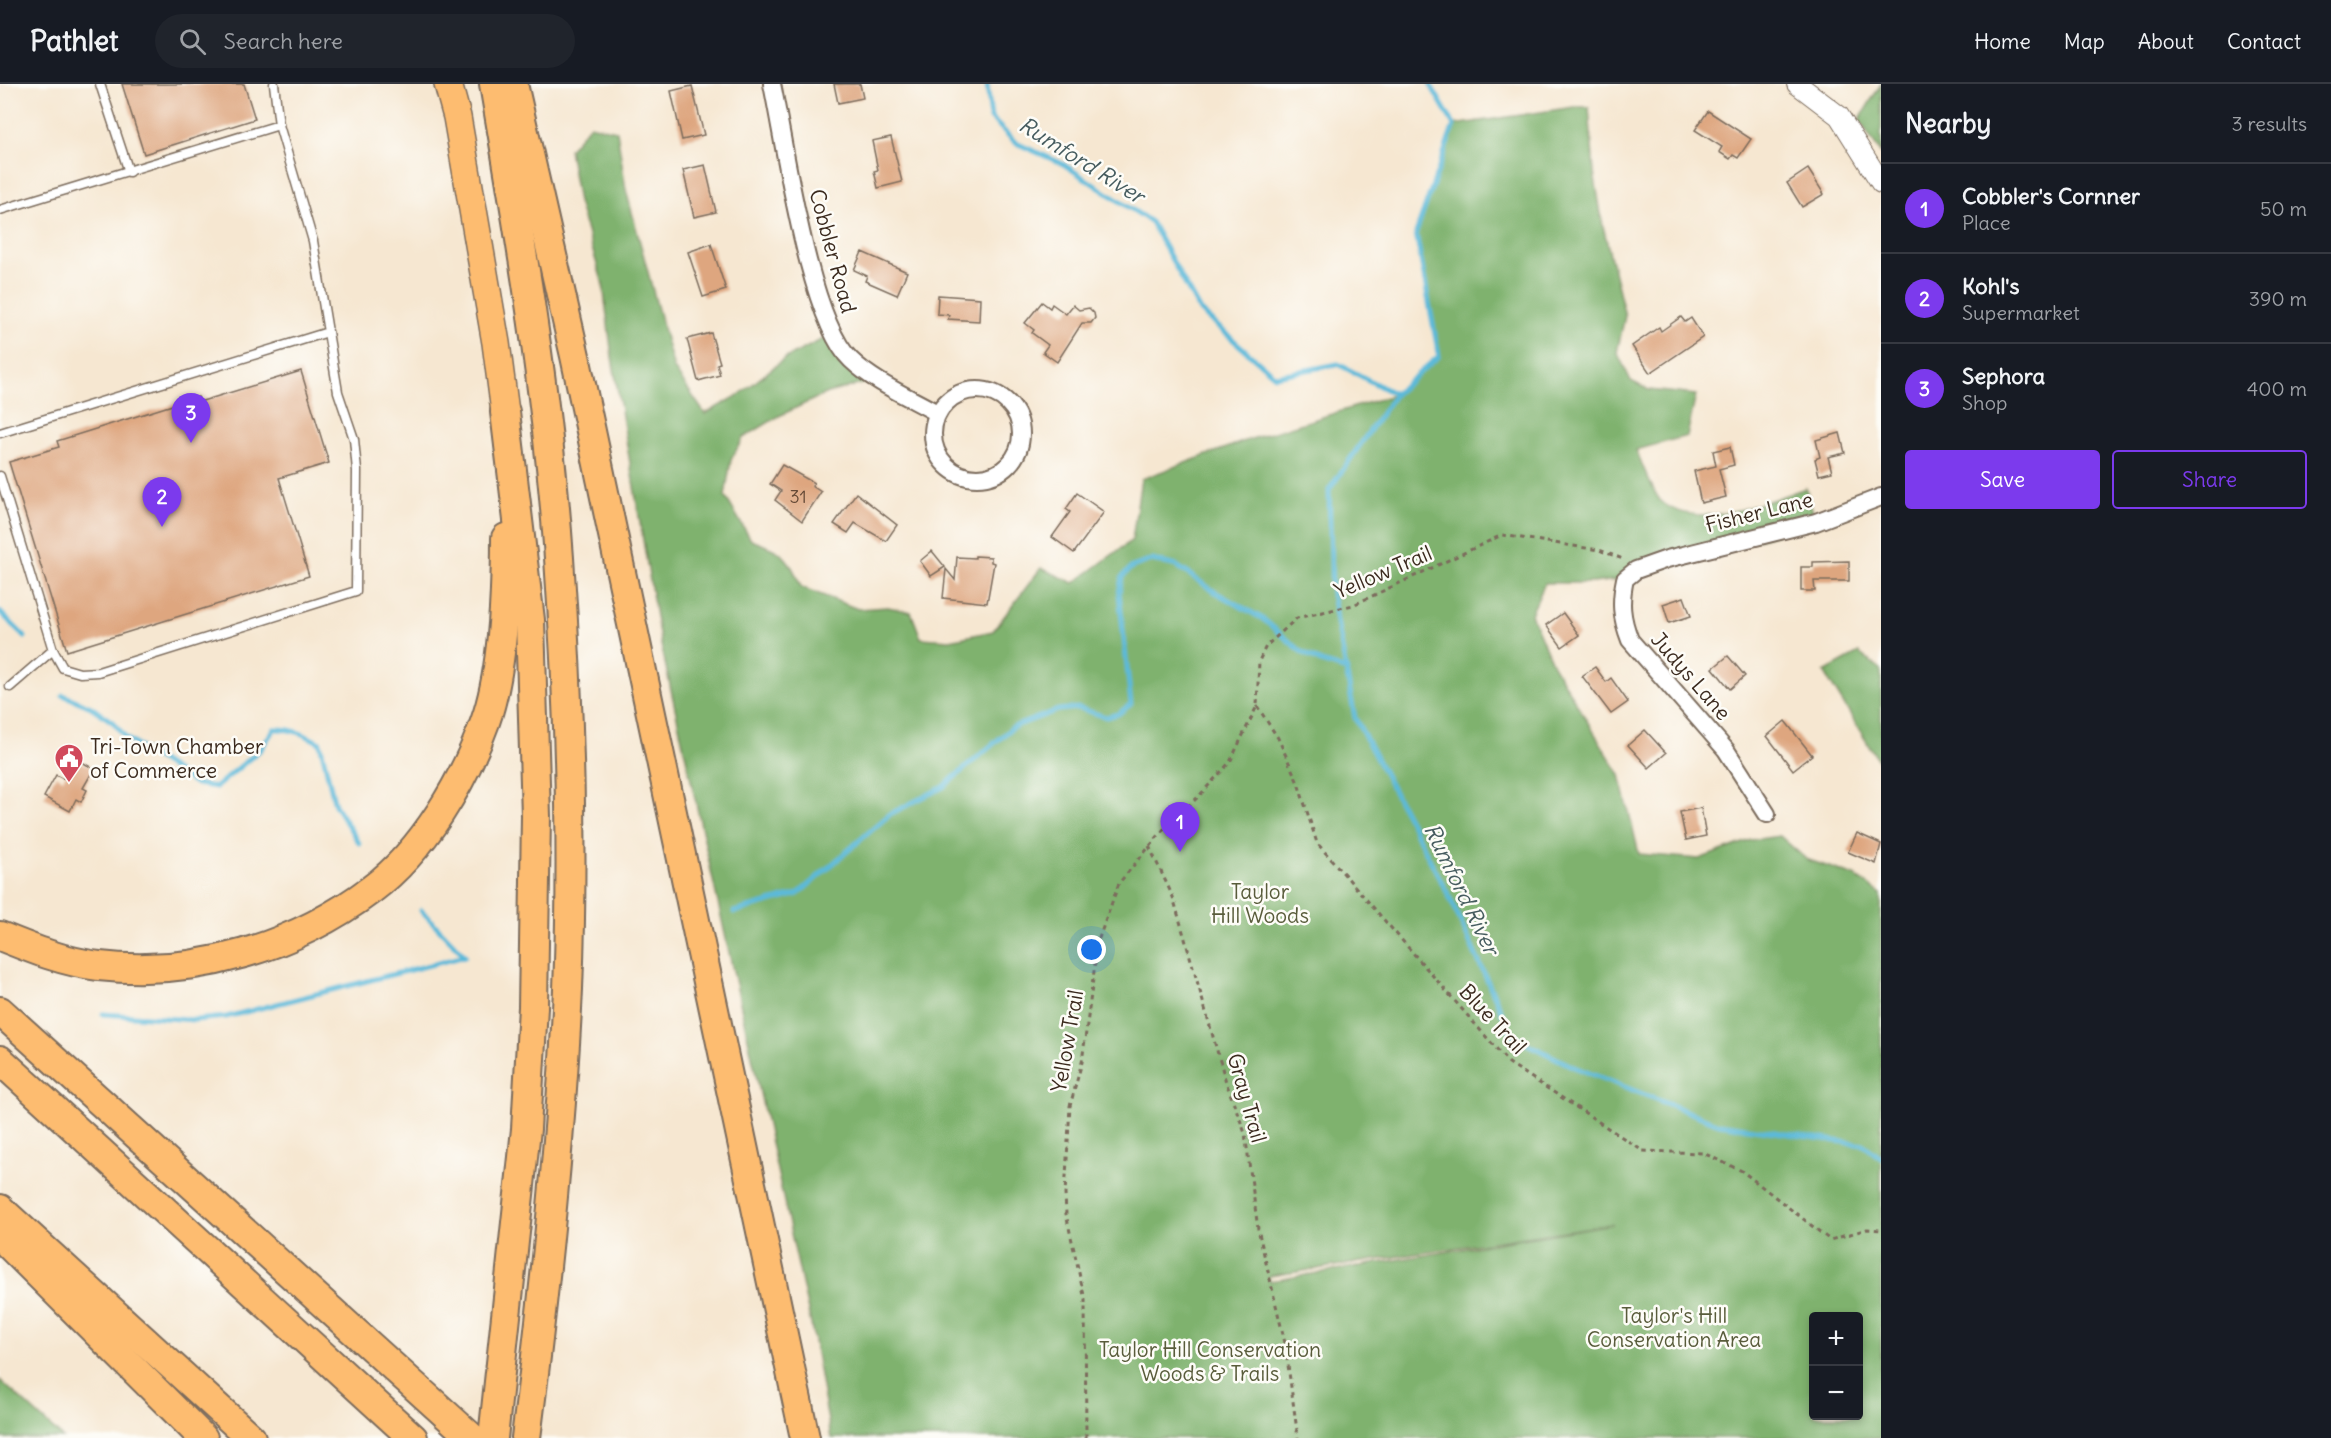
<!DOCTYPE html>
<html lang="en">
<head>
<meta charset="utf-8">
<style>
	body { margin:0; font-family:Delius,sans-serif; background:#20242c; color:#f1f3f6 }
	.controls { position:absolute; right:18px; bottom:18px; display:grid; overflow:hidden; border-radius:6px; box-shadow:0 3px 9px #0003 }
	.controls button { width:54px; height:54px; display:grid; place-items:center; padding:0; border:0; border-bottom:2px solid #363941; background:#171b24; color:#f1f3f6; font:30px sans-serif }
	.you { position:absolute; left:1092px; top:866px; width:21px; height:21px; margin:-15px; border:4px solid #fff; border-radius:50%; background:#1a73e8; box-shadow:0 0 0 9px #1a73e833 }
	.badge { display:grid; place-items:center; width:39px; height:39px; border-radius:50%; background:#7c3aed; color:#fff; font-size:20px; font-weight:700 }
	.pin { position:absolute; translate:-50% -50px; filter:drop-shadow(0 2px 3px #0008) }
	.pin::after { content:''; position:absolute; top:32px; width:21px; height:18px; background:inherit; clip-path:polygon(0 0,100% 0,50% 100%) }
	.list { margin:0; padding:0; list-style:none }
	h2 { display:flex; justify-content:space-between; align-items:center; height:78px; margin:0; padding:0 24px; font-size:26px }
	h2 small { font-size:20px; font-weight:400; color:#9ea1a6 }
	.list li { display:grid; grid-template-columns:39px 1fr auto; gap:18px; align-items:center; box-sizing:border-box; height:90px; padding:0 24px; border-top:2px solid #363941 }
	.list b { display:block; font-size:22px; white-space:nowrap }
	.list p { margin:0; font-size:20px; white-space:nowrap; color:#9ea1a6 }
	.list em { font-size:20px; font-style:normal; color:#9ea1a6 }
	.actions { display:flex; gap:12px; padding:18px 24px }
	.actions a { flex:1; padding:14px 0; border:2px solid #7c3aed; border-radius:6px; text-align:center; font-size:21px; color:#7c3aed }
	.actions .main { background:#7c3aed; color:#fff }
	.icon { flex:none; width:33px; height:33px; fill:none; stroke:currentColor; stroke-width:2; stroke-linecap:round; stroke-linejoin:round }
	.map { position:relative; flex:none; width:1881px; height:1354px; overflow:hidden }
	header { display:flex; align-items:center; gap:36px; box-sizing:border-box; height:84px; padding:0 30px; background:#171b24; border-bottom:2px solid #363941 }
	header strong { font-size:28px }
	nav { display:flex; gap:33px; margin-inline-start:auto; font-size:21px }
	.search { width:420px; height:54px; background:#20242c; display:flex; align-items:center; gap:15px; box-sizing:border-box; padding:0 21px; border-radius:33px; color:#9ea1a6; font-size:22px }
	main { display:flex }
	aside { flex:1; background:#171b24 }
	.map>svg:first-child { display:block }
</style>
</head>
<body>
<header>
<strong>Pathlet</strong>
<div class="search"><svg class="icon" aria-label="search" viewBox="0 0 24 24"><circle cx="10" cy="10" r="6"/><path d="M15 15l6 6"/></svg>Search here</div>
<nav><a>Home</a><a>Map</a><a>About</a><a>Contact</a></nav>
</header>
<main>
<div class="map">
<svg width="1881" height="1354" viewBox="0 0 1881 1354">
	<rect width="100%" height="100%" fill="#fdfcf7"/>
	<filter id="ink" filterUnits="userSpaceOnUse"><feTurbulence type="fractalNoise" baseFrequency=".0167" numOctaves="2"/><feDisplacementMap in="SourceGraphic" scale="12" xChannelSelector="R" yChannelSelector="G"/><feConvolveMatrix kernelMatrix="1 2 1 2 8 2 1 2 1" color-interpolation-filters="sRGB"/></filter>
	<filter id="wash" filterUnits="userSpaceOnUse"><feTurbulence type="fractalNoise" baseFrequency=".008" numOctaves="4" result="noise"/><feDisplacementMap in="SourceGraphic" scale="24" xChannelSelector="R" yChannelSelector="G"/><feGaussianBlur stdDeviation="1.35" result="paint"/><feColorMatrix in="noise" values="0 0 0 0 0 0 0 0 0 0 0 0 0 0 0 0 0 1.4 0 .05"/><feComposite in="paint" operator="in"/></filter>
	<g filter="url(#wash)">
		<rect width="100%" height="100%" fill="#f6e7d1"/>
		<g fill="#7fb26e" stroke="#5d6e46" stroke-width="1.5" fill-rule="evenodd">
			<path d="M1881,0V70L1859,36Z"/>
			<path d="M1574,23H1589L1594,88L1603,142L1625,232L1617,268L1631,297L1649,306L1696,311L1687,352L1636,366C1641,377 1654,413 1663,419C1702,448 1766,417 1806,404L1816,438L1625,495L1593,499H1545L1531,530L1553,581L1620,691L1639,770L1699,775L1751,756L1780,752L1806,775L1855,792L1881,810V1354H831L811,1240L660,556L612,273L603,200L578,118L569,65L590,41L617,47L626,106L674,285L705,330L739,311L784,275L833,250L877,296L827,309L779,332L743,354L731,376L725,412L751,456C783,468 788,470 801,503L858,525L888,523L911,528L921,554L950,556L993,547L1041,484L1074,499L1132,456L1141,395L1248,356L1396,310L1439,272L1416,149L1454,41ZM1612,1140L1270,1197L1269,1193L1270,1192ZM1814,1232H1858V1332H1814Z"/>
			<path d="M1859,569L1881,586V681L1824,588Z"/>
			<path d="M0,1296L63,1354H0Z"/>
		</g>
		<g fill="none" stroke-linecap="round" stroke-linejoin="round">
			<g stroke="#5bb9d9" stroke-width="5">
				<path d="M987,0L991,34L1016,59L1063,80L1151,138L1200,227L1275,292L1338,280L1395,310"/>
				<path d="M1430,0L1454,41L1416,149L1439,272L1395,310L1329,406L1332,510L1355,634L1448,810L1513,953L1574,983L1719,1040L1864,1061L1881,1074"/>
				<path d="M0,528L25,553"/>
				<path d="M63,611L91,623L114,639L126,654L196,700L216,703L261,665L274,645C292,644 304,650 320,659L335,721L359,759"/>
				<path d="M734,828L798,810L890,730L943,703L1013,643L1058,626L1079,624L1106,633L1118,630L1131,620L1119,509L1122,493L1132,483L1152,476L1177,482L1215,508L1263,535L1302,568L1321,578L1347,586"/>
				<path d="M103,930L195,936L226,933L465,872L421,826"/>
			</g>
		</g>
		<g id="blocks">
			<g fill="#dea67f">
				<path d="M122,0H244L255,35L144,70Z"/>
				<path d="M834,0H860L863,14L838,19Z"/>
				<path d="M692,2L704,51L682,56L671,7Z"/>
				<path d="M1708,27L1751,55L1738,74L1733,71L1730,75L1719,68L1722,63L1695,46Z"/>
				<path d="M891,53L902,98L878,104L874,87L878,86L872,57Z"/>
				<path d="M705,81L716,128L694,133L683,86Z"/>
				<path d="M1808,85L1824,110L1802,123L1787,99Z"/>
				<path d="M711,160L726,206L703,213L688,168Z"/>
				<path d="M862,168L907,188L897,211L865,197L867,192L854,186Z"/>
				<path d="M938,211L980,214L979,237L948,235L949,231L937,230Z"/>
				<path d="M1042,218L1050,224L1052,220L1066,230L1073,221L1079,226L1089,224L1094,229L1095,234L1091,239H1082L1057,278L1043,268L1048,261L1032,249L1034,246L1025,239Z"/>
				<path d="M1681,233L1685,238L1691,234L1703,253L1650,289L1632,262L1659,243L1661,247Z"/>
				<path d="M711,249L720,279L717,280L720,291L698,297L687,255Z"/>
				<path d="M301,287L329,379L279,394L309,492L67,567L9,378L59,363L57,357L198,313L199,318Z"/>
				<path d="M1840,349L1845,369L1828,373L1832,388L1819,391L1815,375L1820,373L1816,356Z"/>
				<path d="M1730,363L1734,381L1719,385L1726,413L1701,419L1694,387L1716,382L1713,367Z"/>
				<path d="M782,381L814,399L812,402L821,408L802,437L775,416L781,407L770,400Z"/>
				<path d="M856,409L897,441L886,457L855,439L848,449L834,440Z"/>
				<path d="M1077,409L1104,428L1074,469L1052,453L1070,428L1066,425Z"/>
				<path d="M932,467L945,483L931,492L920,477Z"/>
				<path d="M975,472L991,473V478L994,479L987,519L943,514L946,485L955,496L957,473L975,474Z"/>
				<path d="M1849,477V497H1814L1815,507H1801V483H1813V478Z"/>
				<path d="M1684,513L1691,532L1669,539L1663,520Z"/>
				<path d="M1563,529L1579,551L1562,563L1546,541Z"/>
				<path d="M1728,572L1745,592L1730,605L1713,584Z"/>
				<path d="M1595,583L1606,598L1611,594L1628,618L1611,630L1582,592Z"/>
				<path d="M1785,637L1812,671L1793,686L1767,652Z"/>
				<path d="M1645,646L1666,669L1649,684L1628,661Z"/>
				<path d="M75,674L94,685L83,704L87,706L81,718L76,715L70,727L44,713L56,691L63,695Z"/>
				<path d="M1701,724L1706,752L1686,756L1680,728Z"/>
				<path d="M1857,749L1881,760L1876,780L1848,768Z"/>
			</g>
		</g>
	</g>
	<g filter="url(#ink)">
		<use href="#blocks" fill-opacity="0" stroke="#7c6c5d" stroke-width="1.5"/>
		<g fill="none" stroke-linecap="round" stroke-linejoin="round">
			<g stroke="#7c6c5d" stroke-width="11">
				<g id="service">
					<path d="M100,0L129,88"/>
					<path d="M0,126L279,41L274,0"/>
					<path d="M0,349L328,248L313,157L279,41"/>
					<path d="M0,392L53,566L63,584L80,589L98,588L356,507L357,387L354,355L338,308L328,248"/>
					<path d="M10,603L53,566"/>
				</g>
			</g>
			<g stroke="#7c6c5d" stroke-width="20">
				<g id="minor">
					<path d="M772,0C785,62 809,236 851,276C875,299 909,313 937,329"/>
					<circle cx="977" cy="350" r="44"/>
					<path d="M1767,730L1726,666L1630,556C1621,533 1620,518 1625,495L1636,486L1667,475L1816,438L1881,413"/>
				</g>
			</g>
			<g stroke="#7c6c5d" stroke-width="22">
				<path id="tertiary" d="M1797,0L1839,32L1881,99"/>
			</g>
			<g stroke="#7c6c5d" stroke-width="30">
				<path id="trunk" d="M448,0L457,33L496,259L505,328"/>
			</g>
			<g stroke="#7c6c5d" stroke-width="32">
				<g id="motorway">
					<path d="M494,0C521,157 548,315 559,474C569,617 574,761 568,905C561,1055 545,1205 526,1354"/>
					<path d="M513,0L575,272L805,1354"/>
					<path d="M0,852C32,865 64,878 99,882C196,893 295,863 372,805C423,767 464,697 485,638C503,588 506,507 506,454"/>
					<path d="M0,927L472,1354"/>
					<path d="M0,976L413,1354"/>
					<path d="M0,1125L251,1354"/>
					<path d="M0,1152L203,1354"/>
					<path d="M493,1354L526,1045L533,923L536,732L530,536L505,328"/>
				</g>
			</g>
			<g stroke="#7c6c5d" stroke-width="3" stroke-dasharray="4.5 4.5" stroke-linecap="butt">
				<path d="M1257,622L1278,654L1298,699L1317,759L1509,979L1643,1067L1703,1069L1742,1087L1830,1156L1867,1145L1881,1146"/>
				<path d="M1149,762L1173,813L1226,998L1245,1049L1258,1145L1285,1259L1298,1354"/>
				<path d="M1086,1354L1085,1216L1066,1130L1065,1110L1070,1022L1082,978L1098,857L1119,799L1164,745L1198,713L1230,678L1257,622L1259,577L1266,562L1297,534L1353,521L1502,451L1599,466L1623,475"/>
			</g>
			<use href="#service" stroke="#fff" stroke-width="8"/>
			<use href="#minor" stroke="#fff" stroke-width="16"/>
			<use href="#tertiary" stroke="#fff" stroke-width="20"/>
			<use href="#trunk" stroke="#fdbc70" stroke-width="27"/>
			<use href="#motorway" stroke="#fdbc70" stroke-width="28"/>
		</g>
	</g>
	<defs>
		<g id="civic-pin" transform="scale(1.5)"><path d="M0 17L-7.5 6A9.5 9.5 0 1 1 7.5 6Z" fill="#d1495b" stroke="#fdfcf7"/><path d="M-.6-6.5H3V-4.5H.6V-3L4-1V1h2V6H-6V1h2V-1L-.6-3ZM-1.2 2.5V6h2.4V2.5Z" fill="#fff"/></g>
	</defs>
	<g fill-rule="evenodd">
		<use href="#civic-pin" x="69" y="674"/>
	</g>
	<g text-anchor="middle" dominant-baseline="central" stroke-width="5" stroke-linejoin="round" paint-order="stroke">
		<g font-size="18" fill="#644936">
			<text x="798" y="412">31</text>
		</g>
		<g font-size="21" fill="#3b2a1e" stroke="#fdfcf7">
			<text transform="translate(833 167) rotate(75)">Cobbler Road</text>
			<text transform="translate(1759 428) rotate(-14)">Fisher Lane</text>
			<text transform="translate(1383 488) rotate(-23)">Yellow Trail</text>
			<text transform="translate(1691 592) rotate(49)">Judys Lane</text>
			<text transform="translate(1493 935) rotate(47)">Blue Trail</text>
			<text transform="translate(1067 957) rotate(-80)">Yellow Trail</text>
			<text transform="translate(1247 1014) rotate(74)">Gray Trail</text>
		</g>
		<g font-size="21" fill="#3b2a1e" stroke="#fdfcf7" text-anchor="start">
			<text x="90" y="662">Tri-Town Chamber<tspan x="90" dy="24">of Commerce</tspan></text>
		</g>
		<g font-size="21" fill="#595c3b" stroke="#fdfcf7">
			<text x="1260" y="807">Taylor<tspan x="1260" dy="24">Hill Woods</tspan></text>
			<text x="1674" y="1231">Taylor's Hill<tspan x="1674" dy="24">Conservation Area</tspan></text>
			<text x="1210" y="1265">Taylor Hill Conservation<tspan x="1210" dy="24">Woods &amp; Trails</tspan></text>
		</g>
		<g font-size="22" font-style="italic" fill="#465c5f" stroke="#fdfcf7">
			<text transform="translate(1082 76) rotate(32)">Rumford River</text>
			<text transform="translate(1462 805) rotate(64)">Rumford River</text>
		</g>
	</g>
</svg>
<div class="controls">
<button>+</button>
<button>−</button>
</div>
<div class="you"></div>
<div class="pin badge" style="left:1180px;top:768px">1</div>
<div class="pin badge" style="left:162px;top:443px">2</div>
<div class="pin badge" style="left:191px;top:359px">3</div>
</div>
<aside>
<h2>Nearby<small>3 results</small></h2>
<ul class="list">
<li><span class="badge">1</span><div><b>Cobbler's Cornner</b><p>Place</p></div><em>50 m</em></li>
<li><span class="badge">2</span><div><b>Kohl's</b><p>Supermarket</p></div><em>390 m</em></li>
<li><span class="badge">3</span><div><b>Sephora</b><p>Shop</p></div><em>400 m</em></li>
</ul>
<div class="actions"><a class="main">Save</a><a>Share</a></div>
</aside>
</main>
</body>
</html>
